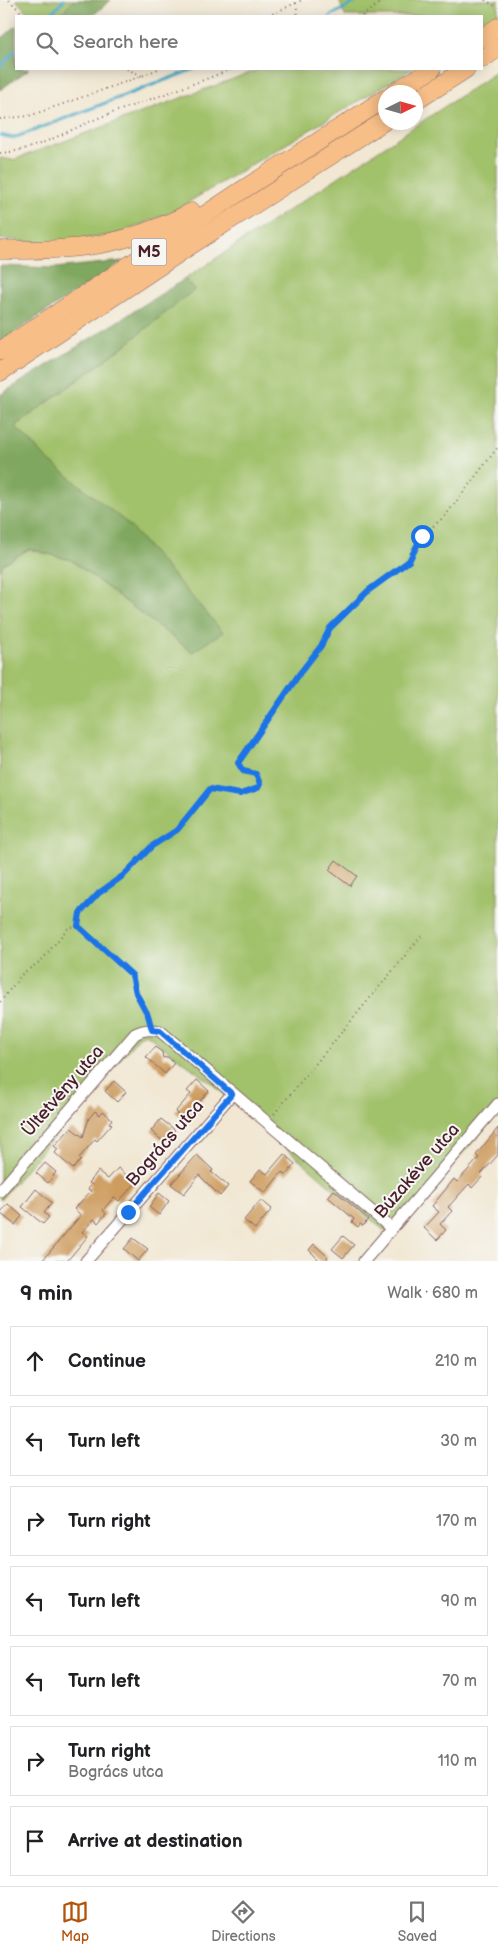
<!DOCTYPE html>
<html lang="en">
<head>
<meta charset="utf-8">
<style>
	body { margin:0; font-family:"Balsamiq Sans",sans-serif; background:#f2f2f2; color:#202124 }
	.compass { position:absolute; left:378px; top:85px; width:45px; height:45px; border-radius:50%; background:#fff; box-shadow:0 2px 12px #0003; rotate:85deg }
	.stop { position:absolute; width:15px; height:15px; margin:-11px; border:4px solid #1a73e8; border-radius:50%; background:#fff }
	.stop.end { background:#1a73e8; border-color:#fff; box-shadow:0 1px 5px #0008 }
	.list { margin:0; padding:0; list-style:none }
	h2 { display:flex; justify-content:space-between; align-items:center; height:65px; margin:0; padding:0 20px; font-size:21px }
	h2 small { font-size:16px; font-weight:400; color:#757577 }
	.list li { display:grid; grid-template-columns:32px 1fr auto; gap:15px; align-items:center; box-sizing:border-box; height:70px; margin:0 10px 10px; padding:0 10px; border:1px solid #e0e0e0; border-radius:0px }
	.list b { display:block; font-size:19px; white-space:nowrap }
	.list p { margin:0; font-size:16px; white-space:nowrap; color:#757577 }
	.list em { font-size:16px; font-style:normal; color:#757577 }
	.icon { flex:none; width:28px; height:28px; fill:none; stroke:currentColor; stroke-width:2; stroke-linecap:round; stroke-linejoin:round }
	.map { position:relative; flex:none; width:498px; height:1261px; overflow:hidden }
	.search { position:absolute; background:#fff; box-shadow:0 2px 12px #0003; left:15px; right:15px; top:15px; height:55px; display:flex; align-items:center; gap:12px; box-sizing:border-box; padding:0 18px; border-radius:0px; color:#757577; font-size:19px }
	.sheet { height:625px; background:#fff }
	nav { display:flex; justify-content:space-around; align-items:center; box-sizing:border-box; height:70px; border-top:1px solid #e0e0e0; background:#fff; font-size:14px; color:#757577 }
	nav a { display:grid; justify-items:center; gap:2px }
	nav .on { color:#b45309 }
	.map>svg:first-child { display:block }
</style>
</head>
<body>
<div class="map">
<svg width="498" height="1261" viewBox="0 0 498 1261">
	<rect width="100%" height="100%" fill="#f6f6f2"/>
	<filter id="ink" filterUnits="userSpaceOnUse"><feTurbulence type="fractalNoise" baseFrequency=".02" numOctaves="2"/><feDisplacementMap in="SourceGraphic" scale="10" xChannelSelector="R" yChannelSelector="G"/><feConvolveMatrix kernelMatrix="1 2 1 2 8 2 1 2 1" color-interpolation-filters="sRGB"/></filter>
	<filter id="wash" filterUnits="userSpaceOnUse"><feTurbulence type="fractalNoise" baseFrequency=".0096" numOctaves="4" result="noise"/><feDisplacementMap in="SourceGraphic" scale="20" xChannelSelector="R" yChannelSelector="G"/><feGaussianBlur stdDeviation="1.12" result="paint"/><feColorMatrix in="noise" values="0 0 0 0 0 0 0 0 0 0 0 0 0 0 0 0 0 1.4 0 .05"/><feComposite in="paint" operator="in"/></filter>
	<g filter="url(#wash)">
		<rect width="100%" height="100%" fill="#f1e7d2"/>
		<g fill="#a1c16a" stroke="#76704a">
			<path d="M16,0H74L58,16H31Z"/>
			<path d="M339,0H498V21H491L482,26V16H345Z"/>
			<path d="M260,69H412L172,212L118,234L52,244L0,239V158L13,160Z"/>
			<path d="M498,71V1113L391,1236L328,1184L211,1083L146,1034L139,1037L0,1200V569L3,564L29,549L71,560L192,652L47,459L15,426L119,350L195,289L185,279Z"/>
		</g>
		<g fill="#80a75e" stroke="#656344">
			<path d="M74,0H111L92,16H58Z"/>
			<path d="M16,26V69H29L0,90V40Z"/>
			<path d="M123,261L0,342V266L55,268Z"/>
			<path d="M185,279L195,289L119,350L15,426L47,459L127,523L223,632L192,652L71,560L29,549L3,564L0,569V395Z"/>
		</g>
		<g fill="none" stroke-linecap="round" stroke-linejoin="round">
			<g stroke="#47aac7" stroke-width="3">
				<path d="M49,16L64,0"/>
				<path d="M330,16L360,0"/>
				<path d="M0,67L16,50"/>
				<path d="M0,135L13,138L27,133L194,69"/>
			</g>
		</g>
		<g id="blocks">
			<g fill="#ce9c5e">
				<path d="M336,860L357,876L350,886L329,870Z"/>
				<path d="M155,1047L162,1052L163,1058L168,1057L174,1063L165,1074L146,1057Z"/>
				<path d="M197,1080L209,1091L193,1109L196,1111L187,1122L175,1112L191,1094L187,1091Z"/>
				<path d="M114,1081L126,1092L117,1102L105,1091Z"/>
				<path d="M95,1111L100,1115L103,1111L112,1119L109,1123L112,1124L97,1141L95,1139L79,1158L81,1160L73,1169L55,1153L58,1149L54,1146L71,1128L83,1137L89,1118Z"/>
				<path d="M161,1119L175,1130L165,1143L151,1131Z"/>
				<path d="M498,1128V1155L481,1174L483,1176L472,1188L469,1184L448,1207L452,1211L440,1224L446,1230L437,1240L424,1228L439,1212L432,1206L454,1179L457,1182L479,1158L476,1155Z"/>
				<path d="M284,1154L295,1164L286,1175L282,1172L265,1193L250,1181L260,1169L267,1174Z"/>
				<path d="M197,1155L213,1170L211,1172L228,1186L220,1196L199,1175L184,1194L171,1184Z"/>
				<path d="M45,1163L56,1172L48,1183L36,1173Z"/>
				<path d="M118,1168L136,1183L119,1201L114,1197L103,1210L106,1214L98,1223L94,1219L82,1232L88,1236L67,1261H42L81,1215L74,1209L91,1191L88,1189L92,1185L89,1183L98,1171L108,1179Z"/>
				<path d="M36,1189L52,1203L44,1213L49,1217L43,1224L22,1207Z"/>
				<path d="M334,1190L368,1219L363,1226L360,1224L358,1227L352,1222L354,1219L328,1197Z"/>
				<path d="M159,1193L169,1201L159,1215L149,1207Z"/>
				<path d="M261,1200L272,1209L255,1229L244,1220Z"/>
				<path d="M8,1204L22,1216L15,1225L0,1213Z"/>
				<path d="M343,1236L354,1245L343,1258L332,1249Z"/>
				<path d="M133,1238L148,1249L138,1261L124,1249Z"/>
				<path d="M314,1244L328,1257L325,1261H320L309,1250Z"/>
			</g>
		</g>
	</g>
	<g filter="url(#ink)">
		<use href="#blocks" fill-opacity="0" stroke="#846565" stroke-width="1"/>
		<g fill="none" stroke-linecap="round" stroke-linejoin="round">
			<g stroke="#846565" stroke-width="13">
				<g id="minor">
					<path d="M0,1191L135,1034C144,1029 151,1029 160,1031L391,1228"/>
					<path d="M86,1261L232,1094"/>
					<path d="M364,1261L498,1104"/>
				</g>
			</g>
			<g stroke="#846565" stroke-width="19">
				<g id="highway">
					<path d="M482,38L498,27"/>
					<path d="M482,59L498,48"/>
					<path d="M395,92L432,69"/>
					<path d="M416,101L466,69"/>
					<path d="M0,250C76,251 123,247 192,212"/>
					<path d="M0,351L244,189L386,98"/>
					<path d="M0,372L191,245L386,120"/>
				</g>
			</g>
			<g stroke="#846565" stroke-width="2" stroke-dasharray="1 4" stroke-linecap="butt">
				<path d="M9,0L25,16"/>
				<path d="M485,0L498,8"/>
				<path d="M296,3L298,16"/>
				<path d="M268,16L302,0"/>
				<path d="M362,16L384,0"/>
				<path d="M127,69L142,76"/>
				<path d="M0,119L29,116L142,76L158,69"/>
				<path d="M0,153C36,151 68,130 101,117C145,101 189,86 232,69"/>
				<path d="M78,926L81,913L99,893L124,875L152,846L177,830L211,789L240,794L258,788L260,784L256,774L243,771L239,763L321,645L330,628L369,590L409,561L422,536L446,515L498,447"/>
				<path d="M0,1002L23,973L41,961L67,929L78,926L132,975L136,993L149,1020"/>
				<path d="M274,1114L423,934"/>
			</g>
			<use href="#minor" stroke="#fff" stroke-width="11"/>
			<use href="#highway" stroke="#f7be87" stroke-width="18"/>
		</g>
	</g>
	<g fill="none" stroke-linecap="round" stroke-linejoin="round" filter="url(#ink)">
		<path stroke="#1a73e8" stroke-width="6" d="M128,1212L232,1094L160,1031L152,1030L148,1015L136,993L132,975L78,926L80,913L99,893L124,875L152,846L177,830L210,789L240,794L258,788L260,784L256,774L243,771L238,763L300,673L321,646L330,628L369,590L409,561L422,536"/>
	</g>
	<g text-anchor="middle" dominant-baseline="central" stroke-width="4" stroke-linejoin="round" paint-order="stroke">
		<rect fill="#f6f6f2" stroke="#7e6067" stroke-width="1" x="131.5" y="238.5" width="35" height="27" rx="4"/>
		<g font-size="16" font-weight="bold" fill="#4a1f2b">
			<text x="149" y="252">M5</text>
		</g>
		<g font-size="18" fill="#4a1f2b" stroke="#f6f6f2">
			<text transform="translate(63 1091) rotate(-49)">Ültetvény utca</text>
			<text transform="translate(165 1143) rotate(-49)">Bogrács utca</text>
			<text transform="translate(417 1171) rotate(-49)">Búzakéve utca</text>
		</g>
	</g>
</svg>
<svg class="compass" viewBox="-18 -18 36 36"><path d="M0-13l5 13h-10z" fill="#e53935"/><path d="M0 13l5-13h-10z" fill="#757577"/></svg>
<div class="stop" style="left:422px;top:536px"></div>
<div class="stop end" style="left:128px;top:1212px"></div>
<div class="search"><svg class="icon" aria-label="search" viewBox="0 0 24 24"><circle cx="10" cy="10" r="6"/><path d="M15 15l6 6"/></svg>Search here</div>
</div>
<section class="sheet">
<h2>9 min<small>Walk · 680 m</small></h2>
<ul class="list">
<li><svg class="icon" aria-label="ahead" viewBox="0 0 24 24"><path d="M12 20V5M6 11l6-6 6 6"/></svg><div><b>Continue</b></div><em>210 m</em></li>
<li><svg class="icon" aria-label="left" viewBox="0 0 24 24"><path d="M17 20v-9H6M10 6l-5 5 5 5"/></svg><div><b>Turn left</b></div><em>30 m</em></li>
<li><svg class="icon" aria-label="right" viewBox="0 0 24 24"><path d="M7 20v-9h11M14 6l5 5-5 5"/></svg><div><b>Turn right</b></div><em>170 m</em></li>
<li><svg class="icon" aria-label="left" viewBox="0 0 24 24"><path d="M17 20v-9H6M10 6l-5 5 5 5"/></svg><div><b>Turn left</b></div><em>90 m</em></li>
<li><svg class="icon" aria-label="left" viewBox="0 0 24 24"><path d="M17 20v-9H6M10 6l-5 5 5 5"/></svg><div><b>Turn left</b></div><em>70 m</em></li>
<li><svg class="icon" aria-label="right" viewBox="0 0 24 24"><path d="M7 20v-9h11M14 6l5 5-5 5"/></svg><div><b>Turn right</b><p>Bogrács utca</p></div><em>110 m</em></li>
<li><svg class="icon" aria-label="arrive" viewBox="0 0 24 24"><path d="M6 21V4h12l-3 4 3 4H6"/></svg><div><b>Arrive at destination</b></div></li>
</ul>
</section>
<nav>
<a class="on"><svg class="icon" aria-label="map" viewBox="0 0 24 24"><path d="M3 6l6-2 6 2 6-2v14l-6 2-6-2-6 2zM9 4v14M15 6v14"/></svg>Map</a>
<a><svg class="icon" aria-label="directions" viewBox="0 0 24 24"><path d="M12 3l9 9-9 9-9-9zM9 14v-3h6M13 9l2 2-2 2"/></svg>Directions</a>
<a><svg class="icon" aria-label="saved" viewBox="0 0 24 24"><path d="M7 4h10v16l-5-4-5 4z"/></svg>Saved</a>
</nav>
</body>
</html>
